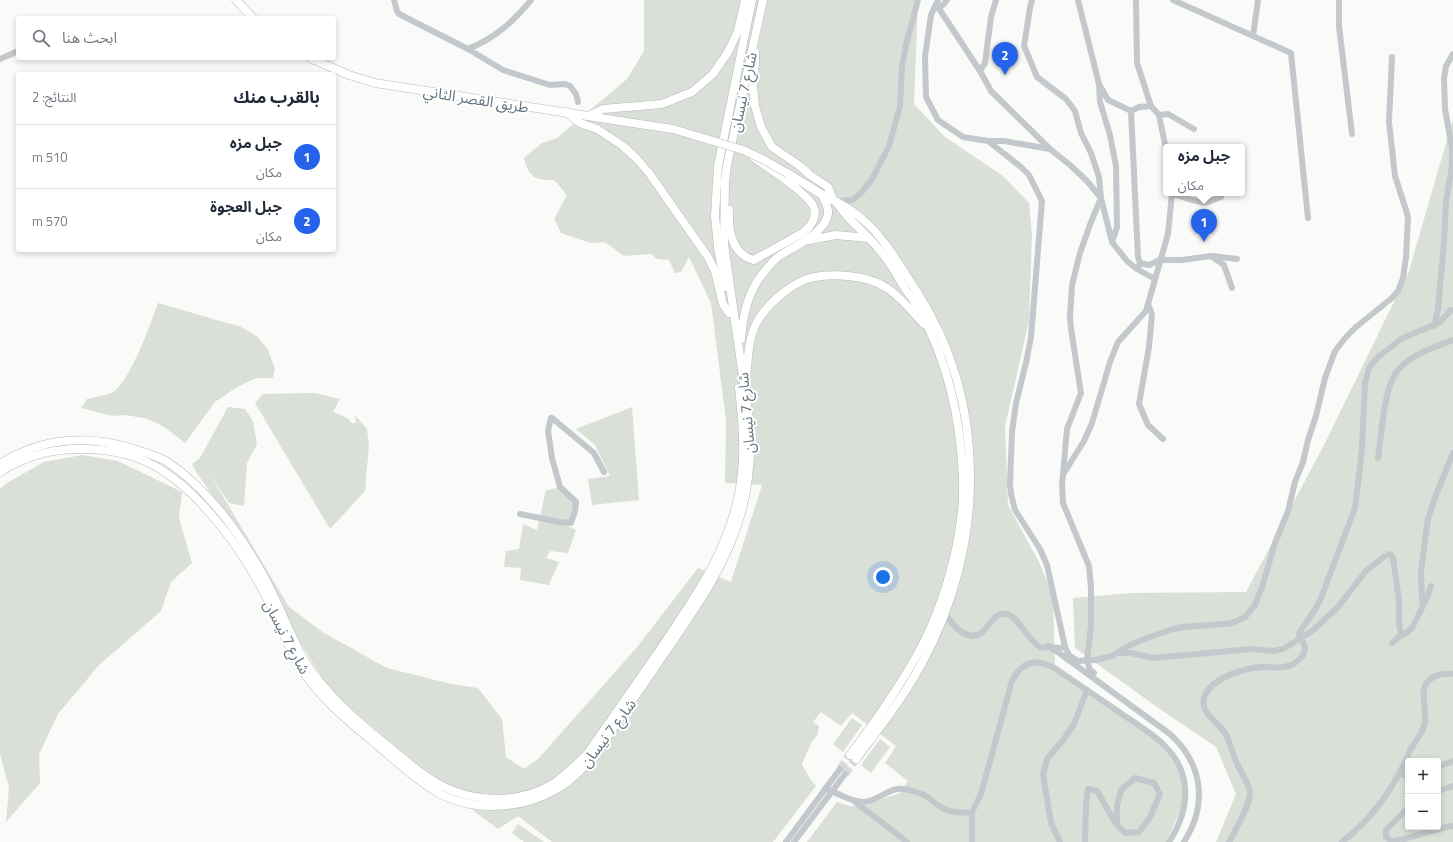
<!DOCTYPE html>
<html lang="ar">
<head>
<meta charset="utf-8">
<style>
	body { margin:0; font-family:"Titillium Web","Noto Sans Arabic",sans-serif; background:#f2f2f3; color:#1f2937; direction:rtl }
	.controls { position:absolute; right:12px; bottom:12px; display:grid; overflow:hidden; border-radius:4px; box-shadow:0 2px 6px #0003 }
	.controls button { width:36px; height:36px; display:grid; place-items:center; padding:0; border:0; border-bottom:1px solid #e0e1e3; background:#fff; color:#1f2937; font:20px sans-serif }
	.you { position:absolute; left:883px; top:577px; width:14px; height:14px; margin:-10px; border:3px solid #fff; border-radius:50%; background:#1a73e8; box-shadow:0 0 0 6px #1a73e833 }
	.badge { display:grid; place-items:center; width:26px; height:26px; border-radius:50%; background:#2563eb; color:#fff; font-size:13px; font-weight:700 }
	.pin { position:absolute; translate:-50% -33px; filter:drop-shadow(0 1px 2px #0008) }
	.pin::after { content:''; position:absolute; top:21px; width:14px; height:12px; background:inherit; clip-path:polygon(0 0,100% 0,50% 100%) }
	.popup { position:absolute; left:1163px; top:144px; width:82px; height:52px; box-sizing:border-box; display:grid; place-content:center; border-radius:4px; background:#fff; filter:drop-shadow(0 1px 3px #0005); font-size:13px; white-space:nowrap; color:#747a83 }
	.popup b { font-size:15px; color:#1f2937 }
	.popup::after { content:''; position:absolute; left:50%; top:100%; margin-left:-8px; border:8px solid transparent; border-top-color:#fff }
	.list { margin:0; padding:0; list-style:none }
	h2 { display:flex; justify-content:space-between; align-items:center; height:52px; margin:0; padding:0 16px; font-size:17px }
	h2 small { font-size:13px; font-weight:400; color:#747a83 }
	.list li { display:grid; grid-template-columns:26px 1fr auto; gap:12px; align-items:center; box-sizing:border-box; height:64px; padding:0 16px; border-top:1px solid #e0e1e3 }
	.list b { display:block; font-size:15px; white-space:nowrap }
	.list p { margin:0; font-size:13px; white-space:nowrap; color:#747a83 }
	.list em { font-size:13px; font-style:normal; color:#747a83 }
	.icon { flex:none; width:22px; height:22px; fill:none; stroke:currentColor; stroke-width:2; stroke-linecap:round; stroke-linejoin:round }
	.map { position:relative; flex:none; width:1453px; height:842px; overflow:hidden; direction:ltr }
	.search { position:absolute; background:#fff; box-shadow:0 2px 6px #0003; left:16px; top:16px; width:320px; height:44px; display:flex; align-items:center; gap:10px; box-sizing:border-box; padding:0 14px; border-radius:4px; color:#747a83; font-size:15px }
	.panel { position:absolute; background:#fff; box-shadow:0 2px 6px #0003; left:16px; top:72px; width:320px; height:180px; border-radius:4px; direction:rtl }
	.map>svg:first-child { display:block }
</style>
</head>
<body>
<div class="map">
<svg width="1453" height="842" viewBox="0 0 1453 842">
	<rect width="100%" height="100%" fill="#fafaf8"/>
	<g fill="#dadfd7" fill-rule="evenodd">
		<path d="M644,0H918L914,104L945,137L1003,176L1029,203L1032,235L1029,321L1005,426L1008,505L1039,562L1053,596L1055,669L1160,741L1186,777L1184,803L1166,842H807L837,802L849,806H862L900,793L908,781L885,763L896,746L852,713L841,726L821,712L813,722L819,726L817,736L811,743L802,764L810,779L816,786L773,842H552L518,816L498,829L475,812L390,742L330,690L285,620L220,506L196,472L192,464L200,458L228,407L245,409L253,421L257,444L247,463L244,506L229,503L209,473L289,607L324,633L387,668L451,684L478,688L502,719L506,757L524,769L539,758L638,646L698,568L731,582L762,485L725,483L726,420L711,303L689,257L681,272L675,273L669,260L657,259L651,254L624,256L605,242L591,243L561,233L554,219L567,195L554,180C535,180 529,178 524,158L542,143L557,138L627,79L644,51Z"/>
		<path d="M1453,119V842H1216L1236,794L1216,747L1157,707L1075,648L1073,598L1132,593L1246,592L1325,443L1409,271ZM1408,761H1438V827H1408Z"/>
		<path d="M158,303L241,327L258,337L268,350L275,369L273,378H256L237,387L215,402L185,443L166,428L148,419L126,415L112,416L81,408L87,399C94,397 103,396 111,393C129,385 151,323 158,303Z"/>
		<path d="M315,393L340,399L333,412L347,418L352,423H356L355,415L367,429L369,445L365,491L330,529L255,403L263,394Z"/>
		<path d="M632,407L639,500L592,505L588,479L610,476L595,445L576,429Z"/>
		<path d="M82,455L118,461L182,492L179,518L192,563L171,582L161,611L99,665L58,714L39,754L40,783L6,822L9,787L0,754V489L7,483L44,462Z"/>
		<path d="M558,488L574,505L568,526L576,530L568,553L550,551L546,558L559,562L549,585L520,580L521,568L504,567L506,551L519,549L523,524L537,530L546,490Z"/>
		<path d="M852,718L862,725L843,752L833,744Z"/>
		<path d="M880,739L890,747L871,773L861,765Z"/>
		<path d="M518,824L544,842H524L512,833Z"/>
	</g>
	<g fill="none" stroke-linecap="round" stroke-linejoin="round">
		<g stroke="#d5d9db" stroke-width="8" stroke-dasharray="8 4" stroke-linecap="butt">
			<path d="M840,769L850,755"/>
			<path d="M845,774L856,759"/>
		</g>
		<g stroke="#b5babe" stroke-width="9">
			<g id="major">
				<path d="M236,0L253,18"/>
				<path d="M755,52V64L753,86L755,106L761,127L772,147L800,166L810,175L828,187L833,200"/>
				<path d="M310,58L349,75L375,83L646,125"/>
				<path d="M566,112L580,123L597,129L623,146L637,159L649,173L708,257L715,271L723,304L729,313"/>
				<path d="M588,116L603,109L662,104L692,92L713,74L728,52L738,31L745,0"/>
				<path d="M787,173C799,180 811,188 823,195C837,202 850,208 861,218C885,238 900,266 917,292C989,404 985,548 922,663C904,697 879,728 856,759"/>
				<path d="M837,203C848,220 864,232 877,247C889,260 897,275 906,290C911,297 916,303 920,311C948,362 961,422 963,480C965,529 947,595 926,638C905,680 878,718 850,755"/>
				<path d="M729,210C728,230 732,255 754,260L804,232C811,226 817,218 814,208C811,195 766,166 754,158"/>
				<path d="M809,240L836,235L868,238"/>
				<path d="M725,287L718,247L715,216L718,166L752,0"/>
				<path d="M741,339C743,315 748,290 765,271C769,266 773,261 778,257C792,247 825,234 828,214C829,207 824,200 822,194"/>
				<path d="M746,378C748,360 748,340 756,324C764,307 789,285 807,279C829,272 868,275 887,288C901,297 912,312 924,324"/>
				<path d="M0,464C42,437 90,434 137,450C147,453 157,456 166,461C207,488 239,532 263,575C274,595 283,617 293,638C297,646 300,655 305,662C326,694 354,718 383,742C402,757 420,775 442,786C476,803 519,804 553,784C566,775 577,764 588,753C611,720 634,687 657,654C690,605 728,553 739,493C746,457 743,424 739,388"/>
				<path d="M0,472C26,456 49,449 81,449C104,449 128,452 149,463C192,484 233,537 256,578C269,599 278,622 288,644C292,651 295,659 299,665C319,698 348,721 377,745C396,761 414,778 435,791C470,812 520,810 555,790C570,782 581,770 593,757C616,724 639,691 662,657C693,612 726,567 741,513C749,485 751,456 750,426L724,244L725,182L727,165L763,0"/>
			</g>
		</g>
		<g stroke="#c3c8cc" stroke-width="6">
			<path d="M394,0L397,11L399,14L468,49L503,70L550,85L565,84L570,86L576,94L578,102"/>
			<path d="M938,0L931,15L925,56L926,97L938,120L963,137L988,141L1021,167L1029,175L1042,201L1031,337L1026,363L1016,403L1012,432L1010,483L1011,494L1015,510L1040,549L1047,565L1065,647L1069,655L1077,661L1096,660L1112,656L1126,647L1147,638L1173,629L1183,627L1224,624L1232,623L1245,617L1255,605L1262,587L1275,543L1288,511L1295,482L1303,462L1308,440L1316,416L1325,378L1335,351L1346,337L1356,327L1392,298L1398,291L1403,278L1406,257L1408,217L1406,210L1395,176L1389,122L1392,57"/>
			<path d="M1032,0L1030,8L1024,46L1030,60L1037,77L1066,99L1075,111L1081,133L1091,153L1099,177L1101,198L1112,242L1127,261L1137,269"/>
			<path d="M1078,0L1099,84L1108,100L1131,111"/>
			<path d="M1136,0L1137,63L1151,106"/>
			<path d="M1173,0L1291,53L1308,218"/>
			<path d="M1339,0V26L1352,134"/>
			<path d="M938,7L980,71L991,91L1050,149"/>
			<path d="M935,8L943,5L947,0"/>
			<path d="M1253,36L1258,0"/>
			<path d="M468,49C495,38 513,22 531,0"/>
			<path d="M0,59L18,51"/>
			<path d="M980,71L985,63L991,17L996,0"/>
			<path d="M1099,84L1100,102L1110,135L1116,166L1117,227L1112,242"/>
			<path d="M1159,115L1168,114L1194,129"/>
			<path d="M988,141H1004L1050,149L1070,165L1087,181L1101,198L1091,222L1080,253L1072,285L1070,317L1071,329L1081,393L1067,429L1062,485L1063,503L1089,566L1091,588V625L1087,660L1090,670L1094,673"/>
			<path d="M1166,149L1159,115L1151,106L1139,107L1131,111L1138,257L1140,263L1149,265L1160,260H1182L1211,256L1224,265L1232,288"/>
			<path d="M1172,194L1192,200L1205,203L1221,197"/>
			<path d="M836,201L852,200L861,193L872,179L889,146L900,106L902,67L906,45L918,0"/>
			<path d="M1213,256L1237,259"/>
			<path d="M1139,265L1137,269L1155,279"/>
			<path d="M1148,304L1152,314L1149,347L1139,404L1148,425L1163,439"/>
			<path d="M1434,326L1438,309L1444,242L1446,201L1452,166V149L1445,109L1444,78L1446,66L1453,54"/>
			<path d="M552,418L594,453L604,472"/>
			<path d="M1378,458C1381,437 1384,393 1394,376C1405,356 1433,348 1453,340"/>
			<path d="M1064,473L1084,441L1092,423L1110,362L1118,342L1146,311L1168,234L1172,193"/>
			<path d="M520,514L559,522L571,523L575,511L576,502L560,487L552,458L548,431L551,418"/>
			<path d="M1423,604L1422,599L1421,571L1428,519L1436,495L1453,453"/>
			<path d="M945,614C952,624 967,643 981,633C990,627 994,611 1007,614C1017,616 1029,641 1041,648C1051,645 1055,650 1065,647"/>
			<path d="M1392,643L1401,635L1405,634L1412,628L1426,600L1431,586"/>
			<path d="M1048,646L1059,653L1170,734C1203,764 1208,805 1184,842"/>
			<path d="M1119,653H1131L1153,658L1252,649L1273,651L1283,649L1312,631L1338,607L1365,572L1382,558L1389,554L1391,555L1393,558L1399,600V623L1401,635"/>
			<path d="M1438,767L1453,761"/>
			<path d="M1400,773L1408,777"/>
			<path d="M1135,778L1154,783L1160,794L1150,817L1139,832L1125,833L1117,825V806L1121,790Z"/>
			<path d="M825,789C838,792 849,802 863,802C875,802 886,791 897,789C903,788 913,791 919,793C927,795 932,801 939,806C948,812 961,814 972,812L981,794L1012,681C1023,660 1036,658 1056,669C1078,684 1100,699 1122,714C1136,724 1152,733 1164,745C1193,773 1190,810 1169,842"/>
			<path d="M1438,791L1453,786"/>
			<path d="M854,801L907,842"/>
			<path d="M1408,808L1386,830V837C1388,838 1389,840 1391,841C1401,842 1439,827 1453,826"/>
			<path d="M786,842L840,769"/>
			<path d="M794,842L845,774"/>
			<path d="M972,842V812"/>
			<path d="M1060,842L1051,823L1043,774L1047,759L1064,739L1074,724L1087,690"/>
			<path d="M1085,842L1086,805L1088,789L1097,791L1116,824"/>
			<path d="M1229,842C1236,829 1250,806 1250,792C1249,785 1245,780 1243,775C1239,768 1235,760 1233,753C1230,746 1229,739 1225,733C1217,721 1196,711 1206,693C1215,677 1245,668 1262,667C1269,667 1277,668 1284,667C1292,666 1305,658 1305,648C1305,643 1300,639 1299,634L1301,630L1316,608L1321,598L1355,508L1362,449L1365,383L1369,368L1377,358L1401,339L1440,322L1451,310"/>
			<path d="M1342,842C1365,824 1386,799 1400,772C1404,765 1407,757 1410,750C1415,741 1423,734 1425,723C1427,712 1420,693 1426,684C1432,675 1443,673 1453,674"/>
		</g>
		<use href="#major" stroke="#fff" stroke-width="8"/>
		<g stroke="#b5babe" stroke-width="9" stroke-linecap="butt">
			<path id="major-bridge" d="M646,125L673,129L743,150L764,160L787,173"/>
		</g>
		<use href="#major-bridge" stroke="#fff" stroke-width="8"/>
	</g>
	<g text-anchor="middle" dominant-baseline="central" stroke-width="4" stroke-linejoin="round" paint-order="stroke">
		<g font-size="15" fill="#657683" stroke="#fff">
			<text transform="translate(743 92) rotate(-78)">شارع 7 نيسان</text>
			<text transform="translate(476 99) rotate(9)">طريق القصر الثاني</text>
			<text transform="translate(746 413) rotate(-95)">شارع 7 نيسان</text>
			<text transform="translate(287 637) rotate(62)">شارع 7 نيسان</text>
			<text transform="translate(608 733) rotate(-53)">شارع 7 نيسان</text>
		</g>
	</g>
</svg>
<div class="controls">
<button>+</button>
<button>−</button>
</div>
<div class="you"></div>
<div class="pin badge" style="left:1204px;top:242px">1</div>
<div class="popup"><b>جبل مزه</b>مكان</div>
<div class="pin badge" style="left:1005px;top:75px">2</div>
<div class="search"><svg class="icon" aria-label="search" viewBox="0 0 24 24"><circle cx="10" cy="10" r="6"/><path d="M15 15l6 6"/></svg>ابحث هنا</div>
<section class="panel">
<h2>بالقرب منك<small>النتائج: 2</small></h2>
<ul class="list">
<li><span class="badge">1</span><div><b>جبل مزه</b><p>مكان</p></div><em>510 m</em></li>
<li><span class="badge">2</span><div><b>جبل العجوة</b><p>مكان</p></div><em>570 m</em></li>
</ul>
</section>
</div>
</body>
</html>
